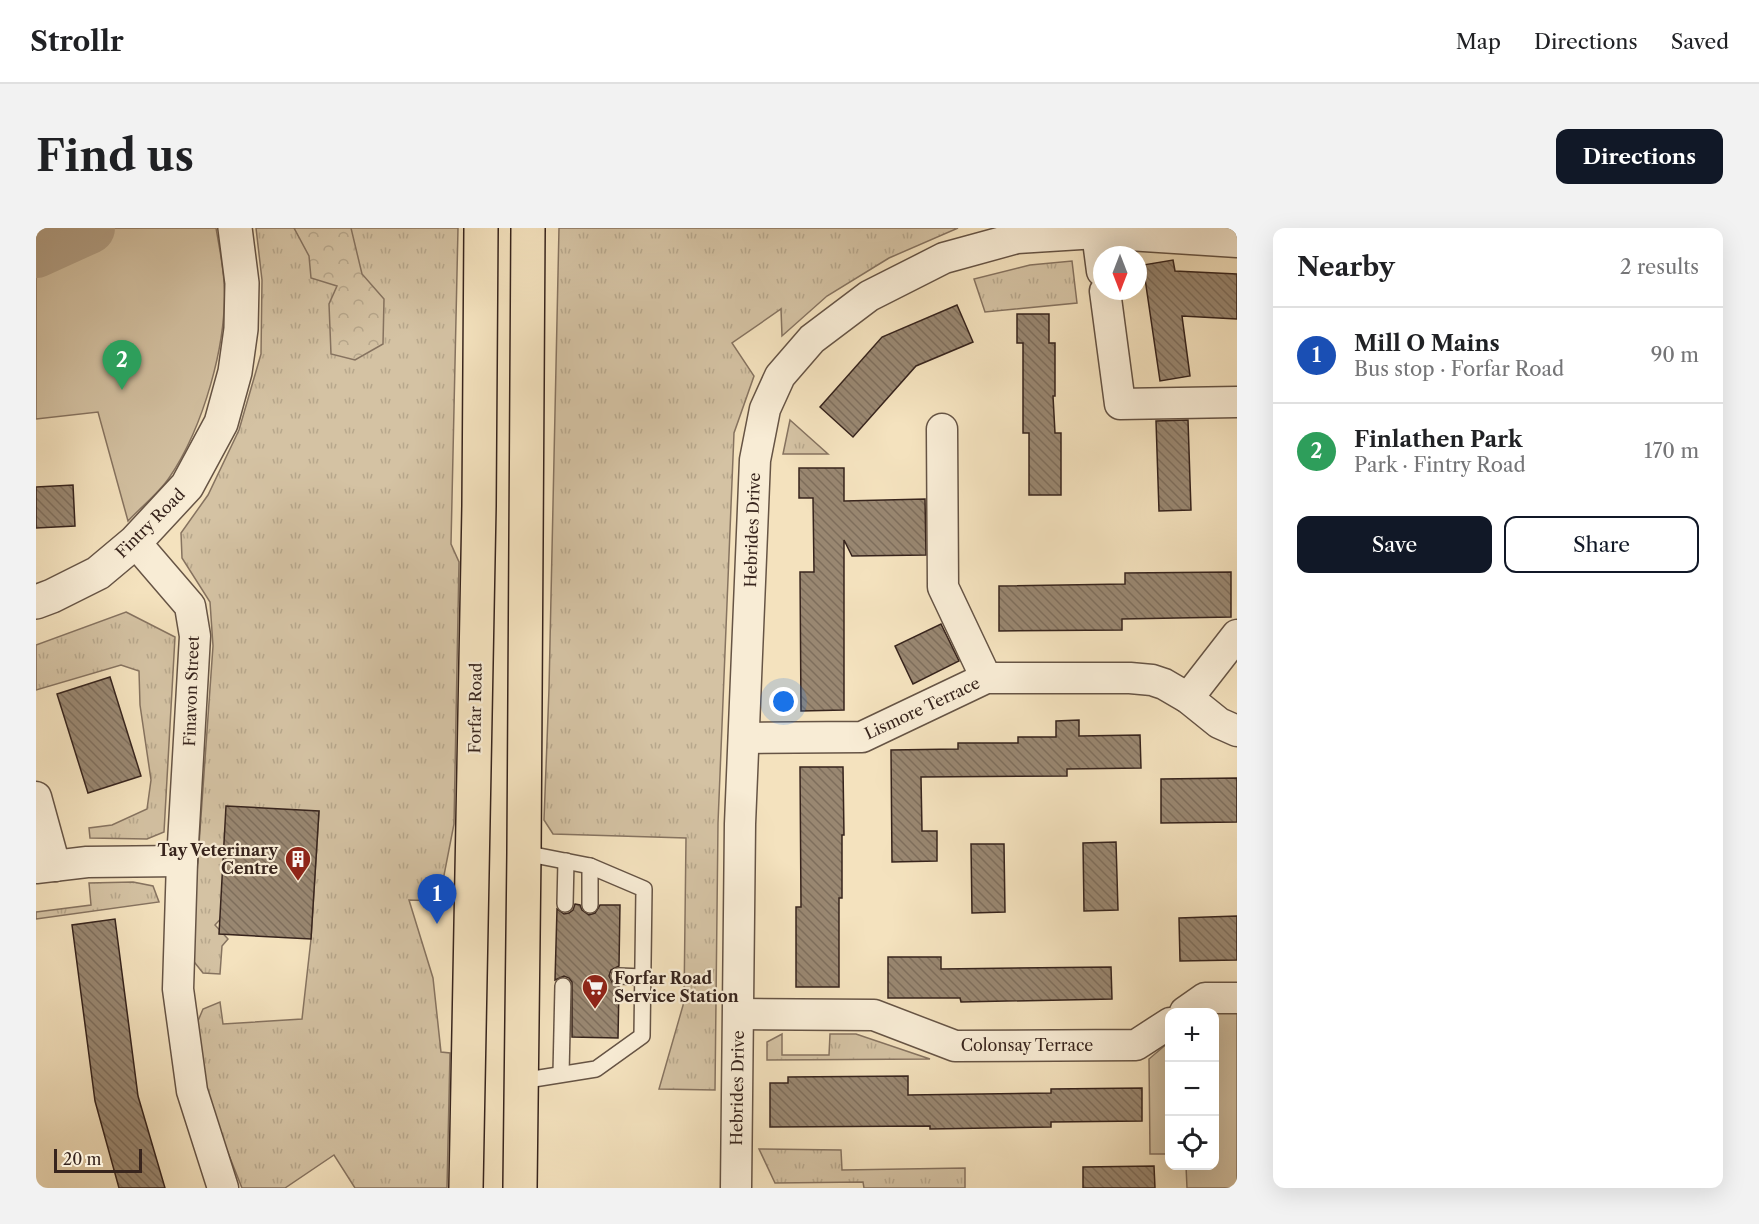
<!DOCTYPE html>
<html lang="en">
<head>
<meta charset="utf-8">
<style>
	body { margin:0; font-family:"Libre Caslon Text",serif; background:#f2f2f2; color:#202124 }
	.controls { position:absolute; right:18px; bottom:18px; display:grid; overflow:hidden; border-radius:12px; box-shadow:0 6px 24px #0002 }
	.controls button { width:54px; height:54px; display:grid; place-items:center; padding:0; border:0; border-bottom:2px solid #e0e0e0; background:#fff; color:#202124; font:30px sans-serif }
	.compass { position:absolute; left:1057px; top:18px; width:54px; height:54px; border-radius:50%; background:#fff; box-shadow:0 6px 24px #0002; rotate:180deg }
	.scale { position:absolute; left:18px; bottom:15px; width:88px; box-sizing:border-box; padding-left:6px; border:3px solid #37241d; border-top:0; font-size:16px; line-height:21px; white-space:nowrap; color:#37241d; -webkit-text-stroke:4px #f8ecd5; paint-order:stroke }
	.you { position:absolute; left:748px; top:474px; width:21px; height:21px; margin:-15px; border:4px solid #fff; border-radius:50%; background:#1a73e8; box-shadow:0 0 0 9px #1a73e833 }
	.badge { display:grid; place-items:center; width:39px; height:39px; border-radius:50%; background:#111827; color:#fff; font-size:20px; font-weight:700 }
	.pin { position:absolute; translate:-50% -50px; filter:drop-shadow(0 2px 3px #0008) }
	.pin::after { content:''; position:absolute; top:32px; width:21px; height:18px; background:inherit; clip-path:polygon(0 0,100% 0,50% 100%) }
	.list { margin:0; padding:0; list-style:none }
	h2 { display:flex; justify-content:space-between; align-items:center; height:78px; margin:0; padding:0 24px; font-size:26px }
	h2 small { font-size:20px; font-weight:400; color:#757577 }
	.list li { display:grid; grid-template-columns:39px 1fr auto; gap:18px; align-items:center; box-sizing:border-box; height:96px; padding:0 24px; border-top:2px solid #e0e0e0 }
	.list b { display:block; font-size:22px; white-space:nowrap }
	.list p { margin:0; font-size:20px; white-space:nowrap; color:#757577 }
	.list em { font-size:20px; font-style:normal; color:#757577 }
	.actions { display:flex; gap:12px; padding:18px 24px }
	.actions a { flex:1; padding:14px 0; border:2px solid #111827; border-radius:12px; text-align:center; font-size:21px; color:#111827 }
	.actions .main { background:#111827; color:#fff }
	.icon { flex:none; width:33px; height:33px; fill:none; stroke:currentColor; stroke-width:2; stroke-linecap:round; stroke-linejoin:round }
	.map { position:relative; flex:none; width:1201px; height:960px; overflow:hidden; border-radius:12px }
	header { display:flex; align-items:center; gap:36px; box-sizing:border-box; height:84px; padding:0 30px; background:#fff; border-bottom:2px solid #e0e0e0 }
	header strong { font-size:28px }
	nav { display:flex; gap:33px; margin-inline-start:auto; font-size:21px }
	.intro { display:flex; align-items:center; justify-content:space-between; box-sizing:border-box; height:144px; padding:0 36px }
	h1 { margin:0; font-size:42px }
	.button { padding:15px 27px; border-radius:12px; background:#111827; color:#fff; font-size:21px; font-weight:700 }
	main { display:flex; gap:36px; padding:0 36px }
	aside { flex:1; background:#fff; border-radius:12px; box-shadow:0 6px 24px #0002 }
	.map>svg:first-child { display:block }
</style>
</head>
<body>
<header>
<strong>Strollr</strong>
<nav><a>Map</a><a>Directions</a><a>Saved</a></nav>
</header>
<div class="intro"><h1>Find us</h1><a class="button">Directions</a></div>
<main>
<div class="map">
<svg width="1201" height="960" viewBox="0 0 1201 960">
	<defs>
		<pattern id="grass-tufts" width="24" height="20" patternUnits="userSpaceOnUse" patternTransform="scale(1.5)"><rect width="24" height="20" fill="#d4c2a3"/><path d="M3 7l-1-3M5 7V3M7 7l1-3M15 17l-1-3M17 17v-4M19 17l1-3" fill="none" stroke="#b7a78c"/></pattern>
		<pattern id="forest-crowns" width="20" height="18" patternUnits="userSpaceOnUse" patternTransform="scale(1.5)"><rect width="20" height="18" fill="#d4c2a3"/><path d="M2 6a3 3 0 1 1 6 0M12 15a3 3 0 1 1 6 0" fill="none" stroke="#b7a78c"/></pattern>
		<pattern id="building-back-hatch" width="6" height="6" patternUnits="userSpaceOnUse" patternTransform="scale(1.5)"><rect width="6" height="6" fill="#998771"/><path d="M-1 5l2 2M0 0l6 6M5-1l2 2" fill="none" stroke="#7e6e5c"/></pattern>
	</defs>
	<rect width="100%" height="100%" fill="#f4e2be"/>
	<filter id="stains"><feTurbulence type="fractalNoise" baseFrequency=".00333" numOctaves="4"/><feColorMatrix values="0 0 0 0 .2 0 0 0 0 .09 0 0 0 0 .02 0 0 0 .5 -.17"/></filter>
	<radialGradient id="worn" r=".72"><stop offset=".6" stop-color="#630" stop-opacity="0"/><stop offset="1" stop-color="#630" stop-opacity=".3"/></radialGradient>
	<g fill="url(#grass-tufts)" stroke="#867360" stroke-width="1.5">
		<path d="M220,0H422L415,316L423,334L418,596L403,673L373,672L397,750L405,824L414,825L411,960H319L298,927L249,960H206L175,882L159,800L167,781L184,774L187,796L266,791L275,711L283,584L179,697L192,711L186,718L184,746L167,745L155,730L177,418L174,374L146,330L145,305L172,267L203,202L225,126L226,52Z"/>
		<path d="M523,0H922L853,30L791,68L746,108L745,81L696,115L718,148L698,205L682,595L679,862L623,861L648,774L650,610L517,606L508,592L513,461Z"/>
		<path d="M1036,33L1041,75L949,84L938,51L994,37Z"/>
		<path d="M754,192L792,226H747Z"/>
		<path d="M90,384L139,409L128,604L111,611L54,610L53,600L76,597L111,581L115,552L104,477L103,443L85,437L0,462V417Z"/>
		<path d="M97,654L117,658L123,674L0,691V684L55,677L53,655Z"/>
		<path d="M746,806V827H793L794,806H820L894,831L731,832V814Z"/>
		<path d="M723,921L805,922L806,942L929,940V960H828L827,954L739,955Z"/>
	</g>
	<path fill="url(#forest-crowns)" stroke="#867360" stroke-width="1.5" d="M258,0H315L326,46L348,71L347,116L319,132L295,126L293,76L301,58L275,50L273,28Z"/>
	<g fill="#d4c2a3" stroke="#867360" stroke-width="1.5">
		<path d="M0,0H180C183,18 187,36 188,54C192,115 167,200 133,250C123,265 104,280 92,293L62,184L0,191Z"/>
		<path d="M1201,784V960H1151L1150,938H1178L1179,785Z"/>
		<path d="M1133,814V926H1114L1113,831Z"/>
	</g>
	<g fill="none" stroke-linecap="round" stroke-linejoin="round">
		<path stroke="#b4a187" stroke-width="52" d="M0,24L53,0"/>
	</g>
	<g fill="url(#building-back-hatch)" stroke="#37241d" stroke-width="1.5">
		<path d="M1137,32L1139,43L1201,46V91L1146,88L1154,148L1124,153L1107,37Z"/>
		<path d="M921,77L937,114L880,138L817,209L784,179L846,109Z"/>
		<path d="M981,86H1013V115H1019V168H1017L1019,205H1025V267H993V205H987V115H981Z"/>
		<path d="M1152,192L1155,282L1123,283L1120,193Z"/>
		<path d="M763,240H808V273L889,271L890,327L816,328L808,312V482L765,483L764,344H778L777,270H763Z"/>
		<path d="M37,257L39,298L0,300V259Z"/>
		<path d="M1195,344V389L1086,391V402L963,403V358L1089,356V345Z"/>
		<path d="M905,396L923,433L877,456L859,418Z"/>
		<path d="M74,449L105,548L52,565L21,466Z"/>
		<path d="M1043,492V508L1104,507L1105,540L1031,541V548L885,549L886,603H901V633L856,634L855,522L922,521V515H982V509H1020V493Z"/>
		<path d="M764,539H807L808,607H806V670H803V759H760V679H765Z"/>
		<path d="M1201,550V594L1125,595V551Z"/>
		<path d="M190,578L283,583L275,711L183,706Z"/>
		<path d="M1080,614L1082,682L1048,683L1047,615Z"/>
		<path d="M935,616H968L969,684L936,685Z"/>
		<path d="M539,676L544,677L546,682L553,687L559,685L564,677H584L583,738L575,742L573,748L577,756L583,758L582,810L536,809V754L533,750L528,748L519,752L521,681L528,686L533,685L537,682Z"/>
		<path d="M1201,688V732L1144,733L1143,690Z"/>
		<path d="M79,691L102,868L129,960H83L59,873L36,697Z"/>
		<path d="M852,729H905V741L1075,739L1076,771L925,774L924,770H852Z"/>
		<path d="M872,848V867L1015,865V861L1106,860V893L1015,894V899L894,901V898L734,899V855H752V849Z"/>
		<path d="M1118,938L1119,960H1047V939Z"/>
	</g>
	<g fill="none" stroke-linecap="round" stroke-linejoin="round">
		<g stroke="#665445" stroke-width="18">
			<g id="service">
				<path d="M529,676L530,633"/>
				<path d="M554,677V638"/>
				<path d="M583,748L607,749"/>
				<path d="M525,846L527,758"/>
				<path d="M485,853L560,841L606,808L608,661L554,638L488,625"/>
			</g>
		</g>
		<g stroke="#665445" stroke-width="33">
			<g id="minor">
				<path d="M1061,5L1066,43"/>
				<path d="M1069,63L1084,176L1201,174"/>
				<path d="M906,201L907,359L950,450"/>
				<path d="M99,314L154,378L159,408L146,633L142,761L156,863L187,960"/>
				<path d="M1152,470L1201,407"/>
				<path d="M708,510L826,509L950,450H1094L1116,452L1128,456L1152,470L1183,495L1201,503"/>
				<path d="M0,569L19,638"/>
				<path d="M0,640L51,634L146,633"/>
				<path d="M1149,784L1169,770H1201"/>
				<path d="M703,786L838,787L919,818L1100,817L1134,795"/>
				<path d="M700,960L704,596L719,232L729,181L744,148L776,111L833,68L908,30L981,10L1061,5L1201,14"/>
			</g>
		</g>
		<g stroke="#665445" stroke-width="36">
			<path id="tertiary" d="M0,374L16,368L62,345L99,314L151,258L185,195L199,144L205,101L206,55L199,0"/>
		</g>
		<g stroke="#37241d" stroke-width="36">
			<g id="trunk">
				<path d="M430,960L443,278L445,0"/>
				<path d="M484,960L488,625L492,0"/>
			</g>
		</g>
		<use href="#service" stroke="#f8ecd5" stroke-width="15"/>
		<use href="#minor" stroke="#f8ecd5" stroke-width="30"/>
		<use href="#tertiary" stroke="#f8ecd5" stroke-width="33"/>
		<use href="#trunk" stroke="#f4e2be" stroke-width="33"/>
	</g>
	<defs>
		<g id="building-pin" transform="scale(1.35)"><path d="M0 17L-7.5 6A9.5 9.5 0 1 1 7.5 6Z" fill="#8f2418" stroke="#f8ecd5"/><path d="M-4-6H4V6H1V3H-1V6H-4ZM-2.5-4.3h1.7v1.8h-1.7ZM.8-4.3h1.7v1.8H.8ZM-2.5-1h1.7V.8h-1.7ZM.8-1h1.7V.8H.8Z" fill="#fff"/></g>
		<g id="supermarket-pin" transform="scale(1.35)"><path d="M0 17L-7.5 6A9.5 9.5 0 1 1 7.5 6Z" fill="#8f2418" stroke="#f8ecd5"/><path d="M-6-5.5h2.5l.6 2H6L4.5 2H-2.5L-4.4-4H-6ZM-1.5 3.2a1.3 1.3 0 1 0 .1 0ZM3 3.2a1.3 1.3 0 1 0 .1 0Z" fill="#fff"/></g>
	</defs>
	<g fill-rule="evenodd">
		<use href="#building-pin" x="262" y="631"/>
		<use href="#supermarket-pin" x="559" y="759"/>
	</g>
	<g text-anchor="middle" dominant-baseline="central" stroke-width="4.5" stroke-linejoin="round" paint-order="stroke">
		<g font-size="16" fill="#37241d" stroke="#f8ecd5">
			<text transform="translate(114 295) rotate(-45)">Fintry Road</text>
			<text transform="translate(716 302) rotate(-88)">Hebrides Drive</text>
			<text transform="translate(155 463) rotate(-88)">Finavon Street</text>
			<text transform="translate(439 480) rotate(-89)">Forfar Road</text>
			<text transform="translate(886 480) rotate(-25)">Lismore Terrace</text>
			<text x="991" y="817">Colonsay Terrace</text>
			<text transform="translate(701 860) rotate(-89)">Hebrides Drive</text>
		</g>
		<g font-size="16" font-weight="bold" fill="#37241d" stroke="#f8ecd5" text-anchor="end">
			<text x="242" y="622">Tay Veterinary<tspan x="242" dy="18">Centre</tspan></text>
			<text x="578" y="750" text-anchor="start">Forfar Road<tspan x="578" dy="18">Service Station</tspan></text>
		</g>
	</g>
	<rect width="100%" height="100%" filter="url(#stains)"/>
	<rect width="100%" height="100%" fill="url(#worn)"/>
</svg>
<div class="controls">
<button>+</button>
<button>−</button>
<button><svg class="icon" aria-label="locate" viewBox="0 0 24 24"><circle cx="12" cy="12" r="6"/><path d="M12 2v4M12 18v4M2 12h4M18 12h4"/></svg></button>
</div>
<svg class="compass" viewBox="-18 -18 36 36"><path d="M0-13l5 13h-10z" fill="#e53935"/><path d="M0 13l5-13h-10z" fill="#757577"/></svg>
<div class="scale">20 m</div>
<div class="you"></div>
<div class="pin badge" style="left:401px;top:696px;background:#1a4fb4">1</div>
<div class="pin badge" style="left:86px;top:162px;background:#2e9e5b">2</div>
</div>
<aside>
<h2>Nearby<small>2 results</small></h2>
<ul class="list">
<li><span class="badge" style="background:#1a4fb4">1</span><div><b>Mill O Mains</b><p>Bus stop · Forfar Road</p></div><em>90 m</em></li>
<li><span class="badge" style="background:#2e9e5b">2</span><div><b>Finlathen Park</b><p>Park · Fintry Road</p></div><em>170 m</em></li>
</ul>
<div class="actions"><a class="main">Save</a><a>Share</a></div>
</aside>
</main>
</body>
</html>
